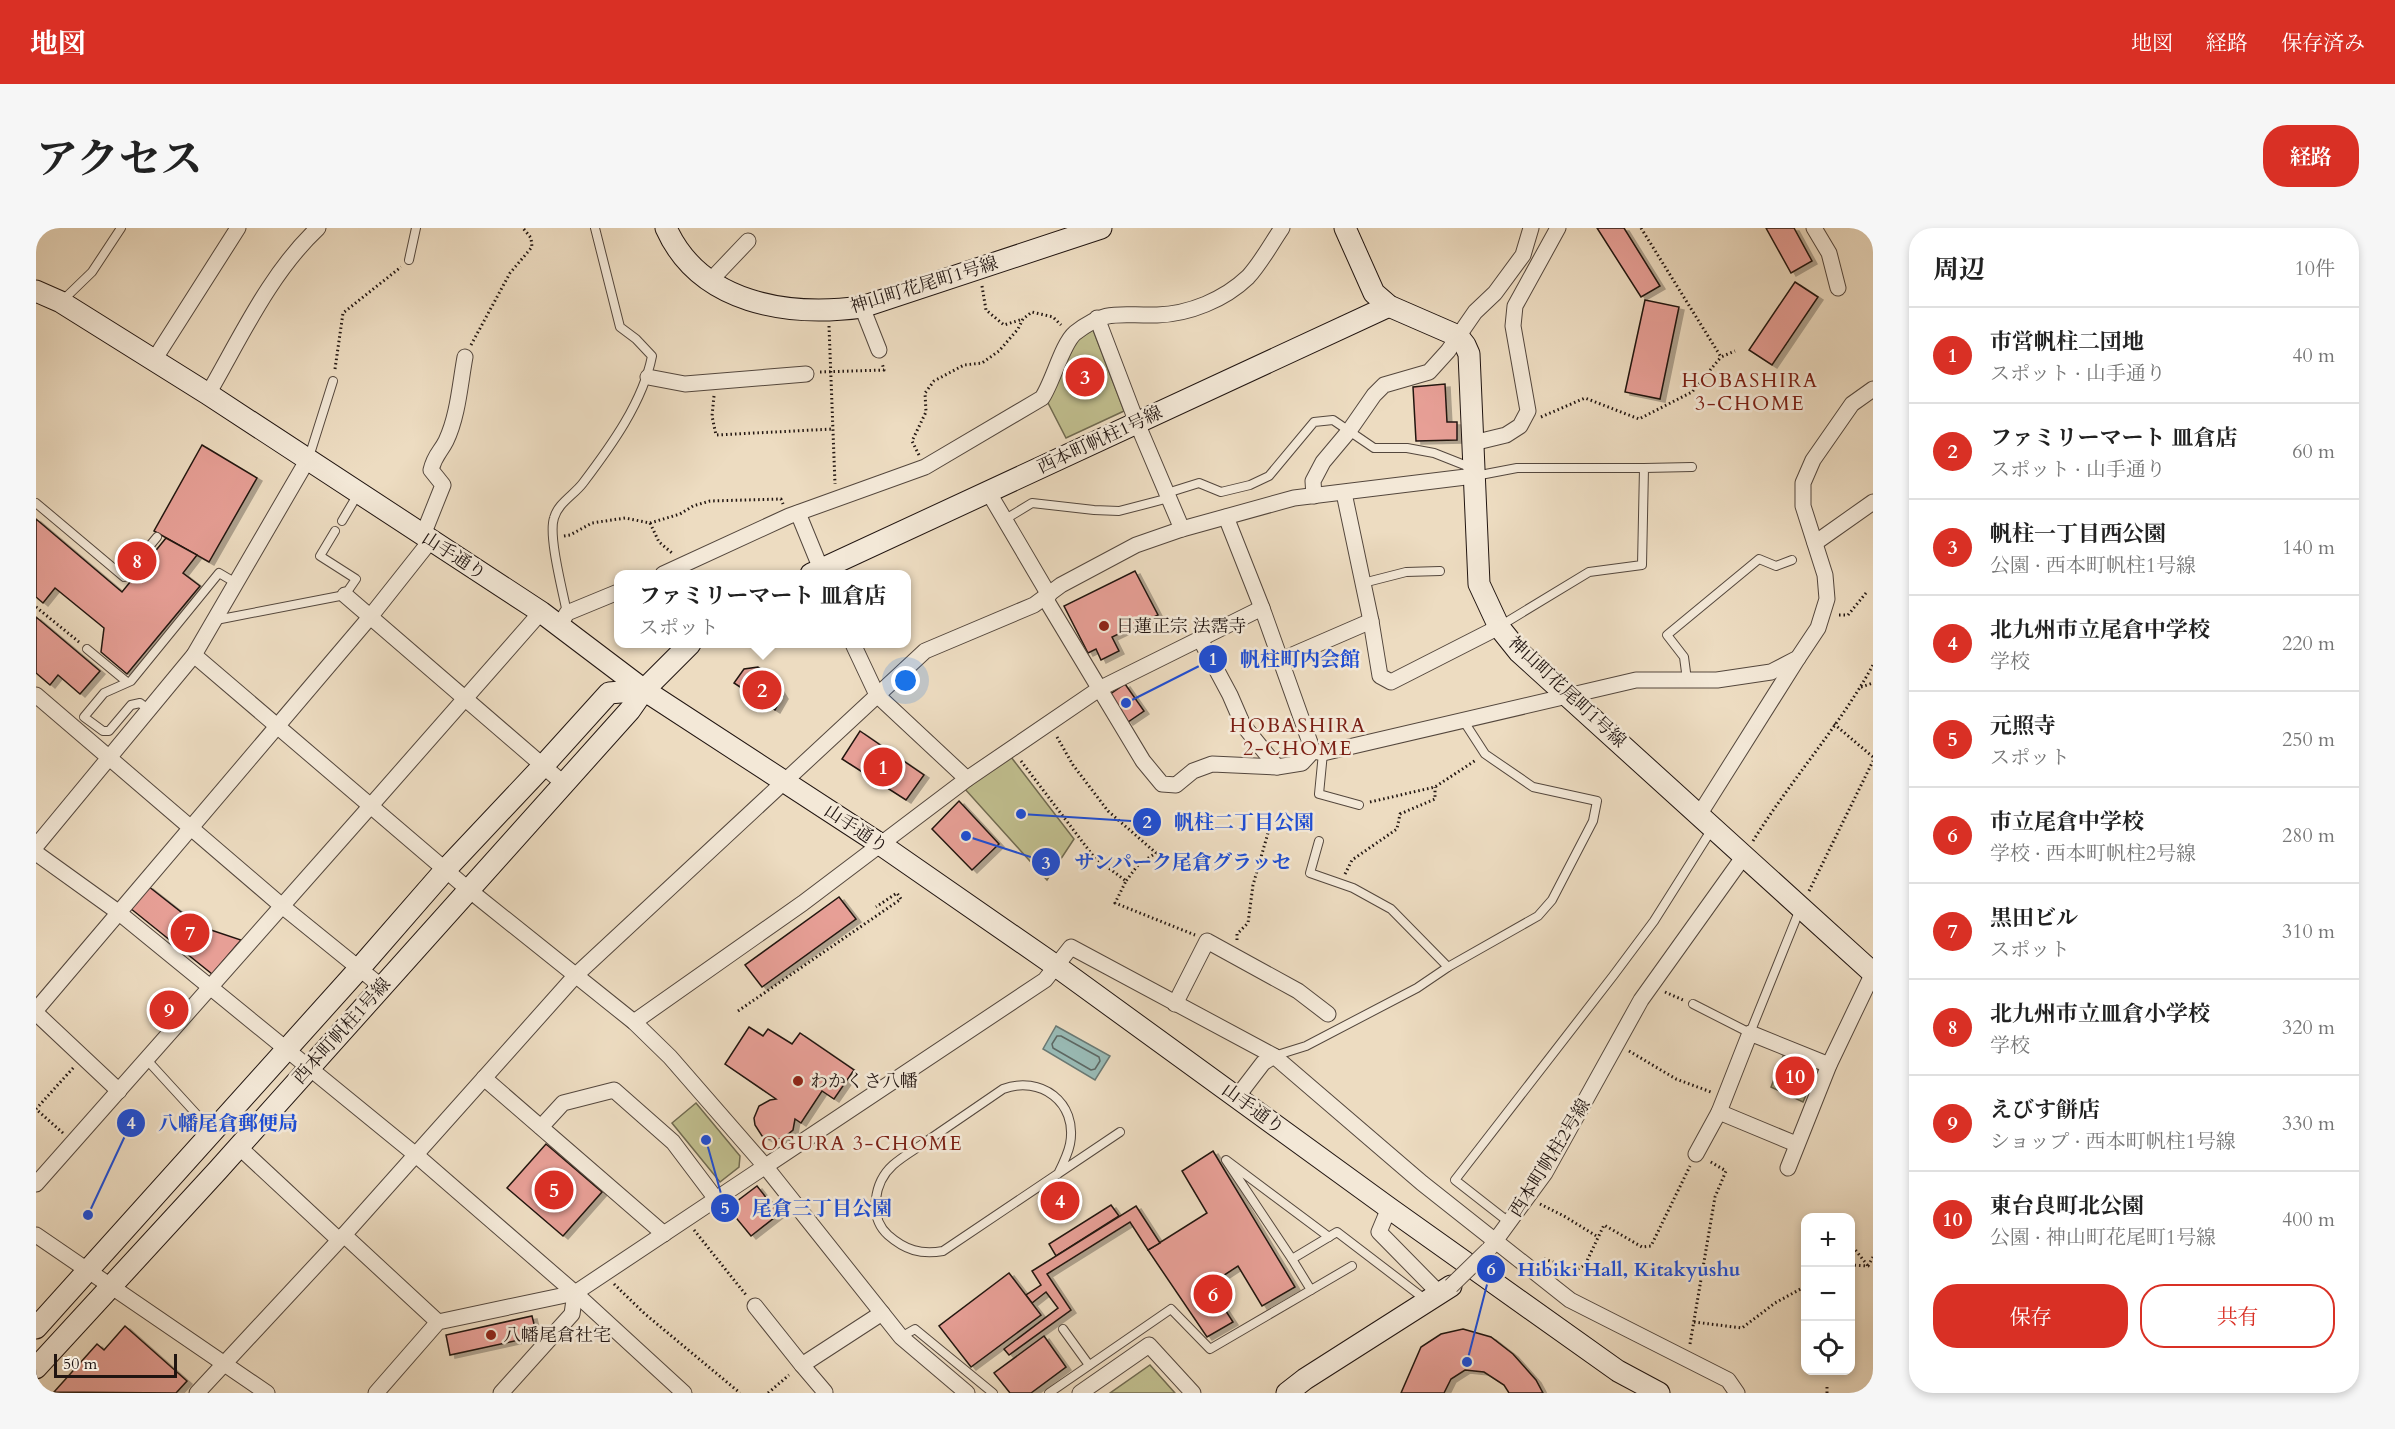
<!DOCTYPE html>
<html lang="ja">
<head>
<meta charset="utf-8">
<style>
	body { margin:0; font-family:Cardo,"Noto Serif JP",serif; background:#f6f6f6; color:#222 }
	.controls { position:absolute; right:18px; bottom:18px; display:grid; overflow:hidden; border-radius:12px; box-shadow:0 3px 9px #0003 }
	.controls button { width:54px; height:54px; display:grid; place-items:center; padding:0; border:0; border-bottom:2px solid #e0e0e0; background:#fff; color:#222; font:30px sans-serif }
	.scale { position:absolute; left:18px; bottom:15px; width:123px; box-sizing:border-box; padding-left:6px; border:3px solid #211511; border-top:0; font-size:16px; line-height:21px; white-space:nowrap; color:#211511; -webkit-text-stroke:4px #f3e8d7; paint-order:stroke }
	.you { position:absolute; left:870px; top:453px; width:21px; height:21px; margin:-15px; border:4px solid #fff; border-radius:50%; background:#1a73e8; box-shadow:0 0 0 9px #1a73e833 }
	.badge { display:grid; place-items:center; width:39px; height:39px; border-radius:50%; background:#d93025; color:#fff; font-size:20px; font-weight:700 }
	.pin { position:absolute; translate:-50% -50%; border:3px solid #fff; box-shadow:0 2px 6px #0006 }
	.popup { position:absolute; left:578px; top:342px; width:297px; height:78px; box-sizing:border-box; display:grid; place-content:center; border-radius:12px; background:#fff; filter:drop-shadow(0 2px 4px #0005); font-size:20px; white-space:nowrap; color:#767676 }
	.popup b { font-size:22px; color:#222 }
	.popup::after { content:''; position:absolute; left:50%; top:100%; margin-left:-12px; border:12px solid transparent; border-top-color:#fff }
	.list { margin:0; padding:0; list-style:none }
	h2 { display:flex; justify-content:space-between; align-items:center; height:78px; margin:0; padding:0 24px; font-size:26px }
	h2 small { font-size:20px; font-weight:400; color:#767676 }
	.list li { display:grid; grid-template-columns:39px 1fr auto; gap:18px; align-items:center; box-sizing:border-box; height:96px; padding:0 24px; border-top:2px solid #e0e0e0 }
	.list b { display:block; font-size:22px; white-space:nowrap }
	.list p { margin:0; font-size:20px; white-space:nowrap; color:#767676 }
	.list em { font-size:20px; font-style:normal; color:#767676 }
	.actions { display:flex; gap:12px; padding:18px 24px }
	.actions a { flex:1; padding:14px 0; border:2px solid #d93025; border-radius:24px; text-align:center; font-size:21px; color:#d93025 }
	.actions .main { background:#d93025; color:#fff }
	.icon { flex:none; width:33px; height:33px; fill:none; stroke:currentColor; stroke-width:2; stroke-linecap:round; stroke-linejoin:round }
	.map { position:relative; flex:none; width:1837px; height:1165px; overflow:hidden; border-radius:24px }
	header { display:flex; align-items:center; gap:36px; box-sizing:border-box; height:84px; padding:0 30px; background:#d93025; color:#fff }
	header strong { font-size:28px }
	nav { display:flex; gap:33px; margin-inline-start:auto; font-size:21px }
	.intro { display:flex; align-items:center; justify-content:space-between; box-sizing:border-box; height:144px; padding:0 36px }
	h1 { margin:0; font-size:42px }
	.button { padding:15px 27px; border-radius:24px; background:#d93025; color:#fff; font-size:21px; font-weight:700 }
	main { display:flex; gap:36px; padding:0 36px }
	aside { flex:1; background:#fff; border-radius:24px; box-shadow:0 3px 9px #0003 }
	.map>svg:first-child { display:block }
</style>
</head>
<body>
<header>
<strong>地図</strong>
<nav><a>地図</a><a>経路</a><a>保存済み</a></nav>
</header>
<div class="intro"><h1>アクセス</h1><a class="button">経路</a></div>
<main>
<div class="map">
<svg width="1837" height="1165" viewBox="0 0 1837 1165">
	<defs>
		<filter id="shadow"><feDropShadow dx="5" dy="3" stdDeviation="0" flood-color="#0004"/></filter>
	</defs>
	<rect width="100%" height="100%" fill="#eddcc1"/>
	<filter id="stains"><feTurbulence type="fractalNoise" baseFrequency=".00333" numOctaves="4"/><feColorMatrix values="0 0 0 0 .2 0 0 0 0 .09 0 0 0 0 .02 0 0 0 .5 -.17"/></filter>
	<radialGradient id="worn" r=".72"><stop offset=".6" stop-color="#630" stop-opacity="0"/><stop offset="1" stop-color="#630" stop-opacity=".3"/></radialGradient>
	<g fill="#c0be8e" stroke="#706a50" stroke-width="1.5">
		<path d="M1057,102L1088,183L1030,210L1011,173L1041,112Z"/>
		<path d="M975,529L1038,611L1011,652L928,560Z"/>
		<path d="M1749,823L1783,837L1767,874L1735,859Z"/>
		<path d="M660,875L704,928L703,939L684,954L636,895Z"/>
		<path d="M1114,1137L1139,1165H1074Z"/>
	</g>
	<path fill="#99bbb6" stroke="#697974" stroke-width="1.5" d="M1020,798L1074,828L1059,852L1007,821Z"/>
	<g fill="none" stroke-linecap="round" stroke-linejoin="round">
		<path stroke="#5d6864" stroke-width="1.5" d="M1021,808H1025L1063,829L1064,833L1059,841L1055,842L1017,820L1016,816Z"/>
	</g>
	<g fill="#e79f96" stroke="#211511" stroke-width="1.5" filter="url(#shadow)">
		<path d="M1561,0H1588L1624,58L1605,69Z"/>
		<path d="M1730,0H1758L1776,33L1755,45Z"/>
		<path d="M1759,54L1782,69L1736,137L1713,122Z"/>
		<path d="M1609,72L1643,79L1624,171L1589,164Z"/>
		<path d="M1409,156L1411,194H1421V212L1380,213L1377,159Z"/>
		<path d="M166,217L221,250L173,334L118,303Z"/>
		<path d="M0,291L86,364L130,310L161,327L147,345L164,358L91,446L65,424L68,400L19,360L7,375L0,369Z"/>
		<path d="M1099,343L1122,387L1076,409L1083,423L1065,432L1060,421L1052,425L1028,378Z"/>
		<path d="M0,389L64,443L44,466L22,447L14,457L0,445Z"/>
		<path d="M722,439L735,448L747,468L739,482L698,455L708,441Z"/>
		<path d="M1089,456L1108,483L1092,494L1073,467Z"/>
		<path d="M824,503L888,547L870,572L806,531Z"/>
		<path d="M923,573L963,616L936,642L896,601Z"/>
		<path d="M112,658L163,698L205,712L176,746L94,680Z"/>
		<path d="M803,669L820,691L726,759L709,737Z"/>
		<path d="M125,763L143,780L134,790L116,772Z"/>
		<path d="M713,799L727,808L732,801L756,816L764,805L818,842L798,871L786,863L765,895L759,891L757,902L746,911H732L726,908L719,897L718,890L723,878L734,872L740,871L689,836Z"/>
		<path d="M510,916L566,964L527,1008L471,960Z"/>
		<path d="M1177,923L1259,1059L1226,1078L1202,1038L1173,1057L1197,1094L1171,1109L1112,1022L1171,985L1146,943Z"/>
		<path d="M721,958L743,986L715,1008L692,980Z"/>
		<path d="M1075,977L1083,988L1020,1028L1013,1016Z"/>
		<path d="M1100,978L1124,1015L1112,1022L1094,994L1011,1046L1035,1082L973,1127L968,1121L1022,1080L1010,1064L996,1075L990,1067L1005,1057L996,1043Z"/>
		<path d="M973,1045L1005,1087L935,1139L903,1098Z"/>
		<path d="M496,1088L501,1108L414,1127L410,1107Z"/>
		<path d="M89,1098L151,1153L140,1165L18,1164L61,1116L68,1122Z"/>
		<path d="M1427,1101L1455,1109L1477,1126L1500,1152L1507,1165H1473L1468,1157L1448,1144L1429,1142L1415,1151L1408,1165H1365L1385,1119L1405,1106Z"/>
		<path d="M1008,1108L1030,1139L995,1165H974L958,1145Z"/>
	</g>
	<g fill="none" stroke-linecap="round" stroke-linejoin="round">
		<g stroke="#54473d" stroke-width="10">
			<g id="lane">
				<path d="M373,32L380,0"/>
				<path d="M26,73L56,44L85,0"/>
				<path d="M273,229L297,153"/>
				<path d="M1439,248L1481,240H1608"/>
				<path d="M1131,265L1163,255L1185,264L1214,257L1233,248L1278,194L1297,192L1338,220H1371L1398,225L1436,240"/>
				<path d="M0,275L88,349L121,309"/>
				<path d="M968,292L996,275L1058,282L1083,283L1133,270"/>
				<path d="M306,293L322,266"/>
				<path d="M1327,355L1370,344L1404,343"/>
				<path d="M531,385C527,364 512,308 518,290C522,275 538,267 547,255C575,218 607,174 616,128L600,111L584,99L559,0"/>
				<path d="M180,392L309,367L320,351L284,328L299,303"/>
				<path d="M1464,398L1553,344L1606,337L1608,240L1656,239"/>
				<path d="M51,421L91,454"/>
				<path d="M1651,452L1648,429L1631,407L1723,331L1740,338L1756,332"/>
				<path d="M113,482L104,475L95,477L73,503H67L48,489L68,465L95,453L183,345L200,355"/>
				<path d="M1287,525L1283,566L1323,577"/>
				<path d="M1283,613L1274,645L1317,660L1355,681L1412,739"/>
				<path d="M1657,776L1714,805L1764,681"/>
				<path d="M1238,828L1270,818L1381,760L1412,739L1502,688L1516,672L1557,593L1561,573L1497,559L1449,526L1427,492"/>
				<path d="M111,832L175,902"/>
				<path d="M1022,946C1027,936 1032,926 1034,916C1042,874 1004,847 967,861C942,878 916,896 891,913C880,921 867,928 857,937C838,954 832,989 852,1007C869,1022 885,1027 907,1023L1084,904"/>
				<path d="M1474,995L1419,952L1577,748L1618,693L1676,601"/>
				<path d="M1256,1031L1190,932L1293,1009"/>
				<path d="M1316,1038L1275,1062L1256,1031L1301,1004L1390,1072"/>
				<path d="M1027,1101L1053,1137"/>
				<path d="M865,1109L879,1101L957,1165"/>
				<path d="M1013,1165L1135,1081L1174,1121L1275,1062"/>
			</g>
		</g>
		<g stroke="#54473d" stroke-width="17">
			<g id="street">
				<path d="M1778,0L1793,25L1802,60"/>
				<path d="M673,54L712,13"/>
				<path d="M826,79L843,122"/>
				<path d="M1061,90L1101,195L1146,301"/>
				<path d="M118,132L202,0"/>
				<path d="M612,149L649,156L770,146"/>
				<path d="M172,166C205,109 234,45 282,0"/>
				<path d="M1437,215L1470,207L1484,198L1492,183L1477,98L1479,78L1522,0"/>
				<path d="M953,265L1013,367"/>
				<path d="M1308,265L1335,393L1344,448L1355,454L1463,399"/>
				<path d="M1278,268L1277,253L1287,234L1313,203L1338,167L1348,157L1393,144L1412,123L1439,84L1459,65L1487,27L1495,0"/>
				<path d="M762,285L787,346"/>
				<path d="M1190,289L1226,380L1277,523L1287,525L1600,452H1681L1735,444L1762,430L1782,400L1791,371L1789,347L1767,278V255L1777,232L1816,176L1837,161"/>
				<path d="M387,307L407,257L395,242C399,226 404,225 410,213C422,188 424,156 429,129"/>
				<path d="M1779,315L1837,274"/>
				<path d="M627,346L753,288L889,239L1006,170C1017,154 1026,116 1039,105C1071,80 1084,88 1121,87C1153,86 1188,72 1212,49C1225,35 1235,16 1246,0"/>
				<path d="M309,367L527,555"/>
				<path d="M1009,370L1107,533L1126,556L1140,557L1157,543L1176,536L1241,539L1266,535L1277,523"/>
				<path d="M524,397L531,385L582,364"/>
				<path d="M1164,411L1194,467L1207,497L1241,539"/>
				<path d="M817,416L841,467L931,551"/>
				<path d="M158,427L433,662L598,794L634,829L729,938L865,1109L931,1165"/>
				<path d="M1245,432L1335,393"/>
				<path d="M0,467L246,678L346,759"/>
				<path d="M1663,587L1762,430"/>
				<path d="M0,618L158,427L272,231"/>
				<path d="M0,625L82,684L380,927L539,1065L648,1165"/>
				<path d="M1139,776L1171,713L1262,763L1292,786"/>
				<path d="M0,782L334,389L395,312"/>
				<path d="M0,785L83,863"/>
				<path d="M598,794L767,675L931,551L1063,461L1226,380"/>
				<path d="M448,850L628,1006"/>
				<path d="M1201,869L1227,835L1238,828"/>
				<path d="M1683,884L1760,916"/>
				<path d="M505,899L527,875L578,862L637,914L680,971"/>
				<path d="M203,919L303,1012"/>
				<path d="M1660,926L1683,884L1714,805L1793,837"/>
				<path d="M1752,940L1793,837L1837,745"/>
				<path d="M0,956C170,766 337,575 505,384"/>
				<path d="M1353,980L1343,1004L1404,1066"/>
				<path d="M0,1007L231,1165"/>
				<path d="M308,1007L402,1094"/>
				<path d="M1454,1020L1509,945L1605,772L1708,628"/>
				<path d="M719,1078L766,1137L846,1085"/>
				<path d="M766,1137L789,1164"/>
				<path d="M161,1165L308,1007L540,747L889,423L998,377L1025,357L1100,317L1146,301L1258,270L1438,248"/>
				<path d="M340,1165L402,1094L539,1065L1009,752L1035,719L1238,828L1386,955L1534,1072L1692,1152L1701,1165"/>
				<path d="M465,1165L536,1086L539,1065"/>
				<path d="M1044,1165L1113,1117L1157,1165"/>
			</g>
		</g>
		<g stroke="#211511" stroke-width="23">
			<g id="secondary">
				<path d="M630,0C664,76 752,89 826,79L1065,0"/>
				<path d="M1309,0L1338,65L1353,78L1422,108L1429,117L1433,126L1443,356L1463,399L1483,424L1837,745"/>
				<path d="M0,63L25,74L172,166L505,384L608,462L844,616L1020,738L1353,980L1582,1143L1623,1165"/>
				<path d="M775,346L1353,78"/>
				<path d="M0,1100L322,742L410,641L507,538L573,465L608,462"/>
				<path d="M0,1140L182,942L594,482L608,462L654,416"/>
				<path d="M1251,1165L1269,1151L1415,1058"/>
			</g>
		</g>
		<g stroke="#211511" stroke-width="3" stroke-dasharray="1.5 3" stroke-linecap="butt">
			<path d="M1605,0L1685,129L1699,123"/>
			<path d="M946,58L950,82L968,97L987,91"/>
			<path d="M793,98L799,256"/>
			<path d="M435,117L474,45L496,19L495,10L487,0"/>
			<path d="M299,141L307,85L365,39"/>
			<path d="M784,144L848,142L846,135"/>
			<path d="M678,168L676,188L680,207L797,201"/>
			<path d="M1505,189L1549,170L1603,191L1656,164L1685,129"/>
			<path d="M883,227L876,213L890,184L889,165L898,153L928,137L946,135L963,123L982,101L987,91L996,84L1017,89L1025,97"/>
			<path d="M614,295L623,314L636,325"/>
			<path d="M528,308L534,307L556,295L589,290L614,295L644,286L657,278L674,273L745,271L747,276"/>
			<path d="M0,379L43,414"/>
			<path d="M1803,387H1812L1830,365"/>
			<path d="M1825,459L1837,455"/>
			<path d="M1798,496L1837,529"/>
			<path d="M1021,509L1037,537L1072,583L1120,625L1102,637L1090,653"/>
			<path d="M985,533L1058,629L1090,653L1079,675L1159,707"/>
			<path d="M1334,574L1399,559L1440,532"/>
			<path d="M1717,613C1754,553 1803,499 1837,437"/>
			<path d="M1309,646L1316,632L1361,601L1364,586L1399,571V559"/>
			<path d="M1773,663L1837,533"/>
			<path d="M1201,712V706L1212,695L1217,657L1234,598"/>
			<path d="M1629,764L1647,772"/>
			<path d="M702,783L865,671L861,665L840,679"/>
			<path d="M1593,823L1640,851L1675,864"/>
			<path d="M27,905L0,881L38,839"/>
			<path d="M1504,976L1528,988L1562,1009"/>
			<path d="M658,1002L710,1067"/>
			<path d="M1814,1015L1832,1038"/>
			<path d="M1508,1031L1540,1042L1549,1037L1568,997L1606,1019L1615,1018L1654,938"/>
			<path d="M1814,1037L1832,1038L1837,1029"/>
			<path d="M578,1056L609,1086L704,1165"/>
			<path d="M1658,1094L1706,1100L1739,1075L1770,1058"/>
			<path d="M1654,1116L1679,969L1690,943L1673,933"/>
			<path d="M732,1165L753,1147"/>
			<path d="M1791,1165V1158"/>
		</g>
		<use href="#lane" stroke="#f3e8d7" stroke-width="8"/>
		<use href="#street" stroke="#f3e8d7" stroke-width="15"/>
		<use href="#secondary" stroke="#f3e8d7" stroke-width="21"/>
		<g stroke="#54473d" stroke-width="17" stroke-linecap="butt">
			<path id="street-bridge" d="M1415,1058L1452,1022"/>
		</g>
		<use href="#street-bridge" stroke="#f3e8d7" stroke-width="15"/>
	</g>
	<g fill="#8f2418" stroke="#f3e8d7" stroke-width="2">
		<circle cx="1068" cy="398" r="6"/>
		<circle cx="762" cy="853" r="6"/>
		<circle cx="455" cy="1107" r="6"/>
	</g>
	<g text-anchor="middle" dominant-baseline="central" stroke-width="5" stroke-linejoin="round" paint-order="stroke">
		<g font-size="18" fill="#211511" stroke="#f3e8d7">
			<text transform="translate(888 57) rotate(-17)">神山町花尾町1号線</text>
			<text transform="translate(1064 212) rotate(-25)">西本町帆柱1号線</text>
			<text transform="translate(418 328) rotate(33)">山手通り</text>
			<text transform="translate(1531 464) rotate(43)">神山町花尾町1号線</text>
			<text transform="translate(820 601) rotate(34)">山手通り</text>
			<text transform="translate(306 803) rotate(-48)">西本町帆柱1号線</text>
			<text transform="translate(1217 881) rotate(36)">山手通り</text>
			<text transform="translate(1514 930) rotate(-58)">西本町帆柱2号線</text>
		</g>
		<g font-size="18" fill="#211511" stroke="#f3e8d7" text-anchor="start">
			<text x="1080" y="398">日蓮正宗 法霑寺</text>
			<text x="774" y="853">わかくさ八幡</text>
			<text x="467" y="1107">八幡尾倉社宅</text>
		</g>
		<g font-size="20" letter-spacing="1.5" fill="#7a1f14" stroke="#f3e8d7">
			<text x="1714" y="152">HOBASHIRA<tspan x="1714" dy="23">3-CHOME</tspan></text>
			<text x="1262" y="497">HOBASHIRA<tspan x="1262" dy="23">2-CHOME</tspan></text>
			<text x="826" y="915">OGURA 3-CHOME</text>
		</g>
	</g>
	<path fill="none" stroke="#1d4ed8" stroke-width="2" d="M1090 475L1177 431M985 586L1111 594M930 608L1010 634M52 987L95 895M670 912L689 980M1431 1134L1455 1041"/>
	<g fill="#1d4ed8" stroke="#f3e8d7" stroke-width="2">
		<circle cx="1090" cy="475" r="6"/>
		<circle cx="985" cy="586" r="6"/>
		<circle cx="930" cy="608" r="6"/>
		<circle cx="52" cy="987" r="6"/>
		<circle cx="670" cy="912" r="6"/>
		<circle cx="1431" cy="1134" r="6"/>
		<circle cx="1177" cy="431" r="15"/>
		<circle cx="1111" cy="594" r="15"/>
		<circle cx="1010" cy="634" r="15"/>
		<circle cx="95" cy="895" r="15"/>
		<circle cx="689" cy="980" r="15"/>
		<circle cx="1455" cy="1041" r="15"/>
	</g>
	<g font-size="18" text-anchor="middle" font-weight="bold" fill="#fff">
		<text x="1177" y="437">1</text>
		<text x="1111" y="600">2</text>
		<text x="1010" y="641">3</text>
		<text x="95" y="901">4</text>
		<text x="689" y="986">5</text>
		<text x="1455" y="1047">6</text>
	</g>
	<g font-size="20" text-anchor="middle" font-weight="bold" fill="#1d4ed8" stroke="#f3e8d7" stroke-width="5" stroke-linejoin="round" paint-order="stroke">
		<text x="1264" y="438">帆柱町内会館</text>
		<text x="1208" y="601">帆柱二丁目公園</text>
		<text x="1147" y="641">サンパーク尾倉グラッセ</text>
		<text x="192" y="902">八幡尾倉郵便局</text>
		<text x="786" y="987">尾倉三丁目公園</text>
		<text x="1593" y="1048">Hibiki Hall, Kitakyushu</text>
	</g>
	<rect width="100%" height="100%" filter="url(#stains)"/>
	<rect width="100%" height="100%" fill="url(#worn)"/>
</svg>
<div class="controls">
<button>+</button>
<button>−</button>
<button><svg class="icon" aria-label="locate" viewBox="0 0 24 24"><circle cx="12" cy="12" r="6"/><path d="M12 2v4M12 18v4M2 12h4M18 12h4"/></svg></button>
</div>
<div class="scale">50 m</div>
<div class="you"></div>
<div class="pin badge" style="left:847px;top:539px">1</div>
<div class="pin badge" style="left:726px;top:462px">2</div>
<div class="popup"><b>ファミリーマート 皿倉店</b>スポット</div>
<div class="pin badge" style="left:1049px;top:149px">3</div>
<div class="pin badge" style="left:1024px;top:973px">4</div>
<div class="pin badge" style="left:518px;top:962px">5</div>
<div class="pin badge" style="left:1177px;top:1066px">6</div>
<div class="pin badge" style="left:154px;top:705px">7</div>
<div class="pin badge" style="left:101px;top:333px">8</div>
<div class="pin badge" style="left:133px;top:782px">9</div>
<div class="pin badge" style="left:1759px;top:848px">10</div>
</div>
<aside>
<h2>周辺<small>10件</small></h2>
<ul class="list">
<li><span class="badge">1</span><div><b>市営帆柱二団地</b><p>スポット · 山手通り</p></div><em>40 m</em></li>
<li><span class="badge">2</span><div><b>ファミリーマート 皿倉店</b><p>スポット · 山手通り</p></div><em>60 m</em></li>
<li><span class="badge">3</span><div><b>帆柱一丁目西公園</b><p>公園 · 西本町帆柱1号線</p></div><em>140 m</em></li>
<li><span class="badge">4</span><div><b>北九州市立尾倉中学校</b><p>学校</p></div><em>220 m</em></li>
<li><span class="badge">5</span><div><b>元照寺</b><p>スポット</p></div><em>250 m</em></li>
<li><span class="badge">6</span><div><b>市立尾倉中学校</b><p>学校 · 西本町帆柱2号線</p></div><em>280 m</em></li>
<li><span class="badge">7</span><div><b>黒田ビル</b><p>スポット</p></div><em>310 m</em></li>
<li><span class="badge">8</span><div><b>北九州市立皿倉小学校</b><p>学校</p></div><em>320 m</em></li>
<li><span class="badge">9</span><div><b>えびす餅店</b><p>ショップ · 西本町帆柱1号線</p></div><em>330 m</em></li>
<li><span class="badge">10</span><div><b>東台良町北公園</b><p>公園 · 神山町花尾町1号線</p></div><em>400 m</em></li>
</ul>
<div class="actions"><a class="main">保存</a><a>共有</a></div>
</aside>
</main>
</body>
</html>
